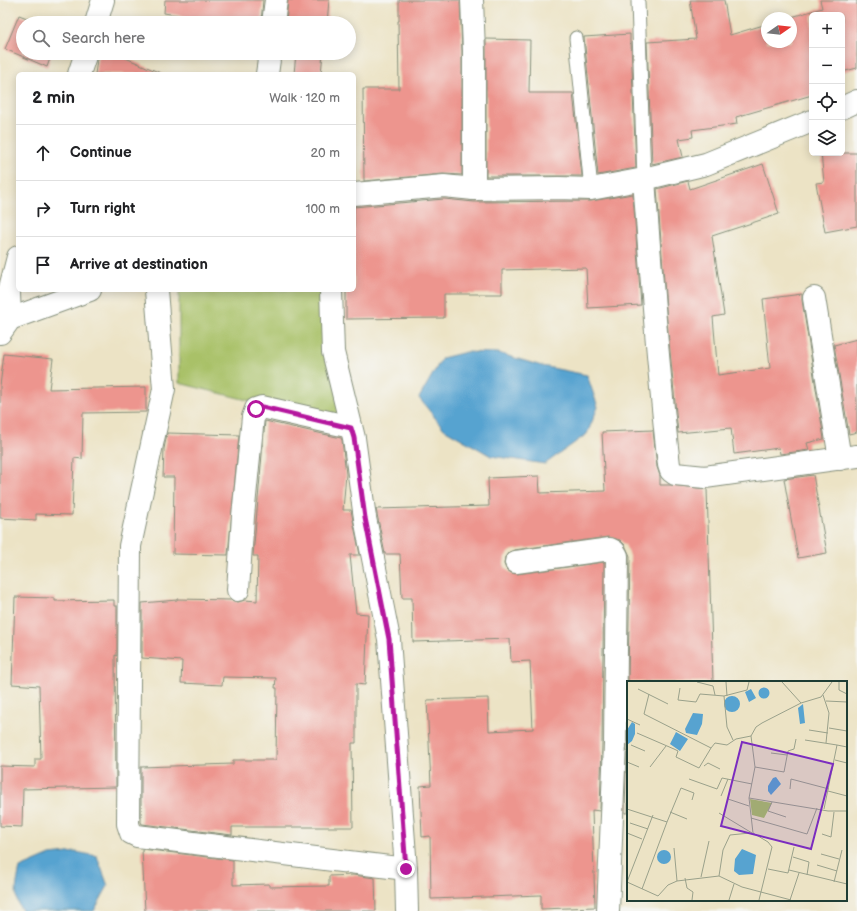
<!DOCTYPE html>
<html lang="en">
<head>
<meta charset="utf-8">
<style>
	body { margin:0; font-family:"Balsamiq Sans",sans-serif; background:#f2f2f2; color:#202124 }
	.controls { position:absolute; right:12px; top:12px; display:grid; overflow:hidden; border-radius:6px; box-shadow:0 2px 10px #0003 }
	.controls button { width:36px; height:36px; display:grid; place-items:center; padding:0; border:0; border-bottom:1px solid #e0e0e0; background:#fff; color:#202124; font:20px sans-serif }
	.compass { position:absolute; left:761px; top:12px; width:36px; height:36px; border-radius:50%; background:#fff; box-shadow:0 2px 10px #0003; rotate:76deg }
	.stop { position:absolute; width:12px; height:12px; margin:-9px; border:3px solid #b5179e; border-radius:50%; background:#fff }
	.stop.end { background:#b5179e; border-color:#fff; box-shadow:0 1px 4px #0008 }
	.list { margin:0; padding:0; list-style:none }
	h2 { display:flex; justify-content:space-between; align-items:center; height:52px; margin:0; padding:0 16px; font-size:17px }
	h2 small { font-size:13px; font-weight:400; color:#757577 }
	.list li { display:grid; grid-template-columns:26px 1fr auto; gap:12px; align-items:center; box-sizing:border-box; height:56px; padding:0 16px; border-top:1px solid #e0e0e0 }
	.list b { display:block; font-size:15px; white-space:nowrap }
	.list em { font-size:13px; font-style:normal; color:#757577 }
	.icon { flex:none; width:22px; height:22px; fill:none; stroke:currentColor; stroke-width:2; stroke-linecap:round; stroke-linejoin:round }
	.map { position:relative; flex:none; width:857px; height:911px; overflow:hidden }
	.search { position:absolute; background:#fff; box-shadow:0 2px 10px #0003; left:16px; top:16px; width:340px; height:44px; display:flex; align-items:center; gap:10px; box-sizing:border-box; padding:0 14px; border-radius:22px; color:#757577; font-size:15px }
	.panel { position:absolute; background:#fff; box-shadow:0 2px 10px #0003; left:16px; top:72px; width:340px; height:220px; border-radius:6px }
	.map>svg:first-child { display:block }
</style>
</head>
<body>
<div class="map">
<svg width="857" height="911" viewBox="0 0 857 911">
	<rect width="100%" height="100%" fill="#f6f6f2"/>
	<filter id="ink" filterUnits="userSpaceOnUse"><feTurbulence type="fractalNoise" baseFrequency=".025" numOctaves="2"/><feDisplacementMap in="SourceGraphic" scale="8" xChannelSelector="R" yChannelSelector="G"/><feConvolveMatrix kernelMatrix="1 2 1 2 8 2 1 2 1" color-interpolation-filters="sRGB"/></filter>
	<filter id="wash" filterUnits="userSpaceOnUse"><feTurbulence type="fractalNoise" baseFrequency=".012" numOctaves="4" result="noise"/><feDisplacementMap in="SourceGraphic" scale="16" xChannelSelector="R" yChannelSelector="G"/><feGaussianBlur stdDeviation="0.9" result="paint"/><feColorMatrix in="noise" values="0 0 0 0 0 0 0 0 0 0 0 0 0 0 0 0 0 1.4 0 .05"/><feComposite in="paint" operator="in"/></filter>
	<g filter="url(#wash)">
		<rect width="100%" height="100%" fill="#ece3c5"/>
		<path fill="#a9c167" stroke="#647f4e" d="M179,290H326L343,424L179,383Z"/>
		<g fill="#57a3d0" stroke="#3b7082">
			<path d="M466,352L498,353L542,366L587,375L598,407L587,434L545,464L491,456L444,429L419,398L442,358Z"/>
			<path d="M76,852L97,856L108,886L94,911H23C12,901 17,881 20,868L50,855Z"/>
		</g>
		<g id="blocks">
			<g fill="#ed958e">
				<path d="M165,0H263L261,23H226L164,13Z"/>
				<path d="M288,0H329L327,23H286Z"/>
				<path d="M399,0H460L462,51V175L443,174L364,181L363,89H399L398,21H399Z"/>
				<path d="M690,0H724L730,35L767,24V42H791V18H788L822,8L820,0H857V68L842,72V15H812V95L736,117L737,124L692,130L693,137L679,139L683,157L652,164L647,42L696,39Z"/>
				<path d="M19,15L40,23H23V53H52L47,67L5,49Z"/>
				<path d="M630,34V44L631,43L636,168L598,175L584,37Z"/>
				<path d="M486,39L530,40L529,93H573L582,176H486Z"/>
				<path d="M98,53H114L163,74H95Z"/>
				<path d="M296,53H323L321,74H294Z"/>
				<path d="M821,153H857V226L825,232L816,183L824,182Z"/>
				<path d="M763,164L779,214L712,236L724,315L713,317L718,375L770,368L763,299L802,294V300L824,439L807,443L809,450L780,454L779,448L734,454L731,428L678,433L667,321L657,189L688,181L690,189Z"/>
				<path d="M633,194L641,305L588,308L586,268L502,270V294H444V318L346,319V290H354V207L444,199L474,202L591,201Z"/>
				<path d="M857,339V432L849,434L834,345Z"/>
				<path d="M4,354L53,359L49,389L146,387V412L83,413L82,459L74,458L72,515L36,514V520L0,518V386Z"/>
				<path d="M265,421L341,438L342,440L346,474L343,510H351L360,555H350L356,613L368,614L365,685L356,684V743H352L353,827H232V835L142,824L141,822V767L233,764V760H276L277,688H275L276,678L223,677L222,685L181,683L182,661L142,658V603L177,600V599L231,600L238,602L245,600L257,601L258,556H253Z"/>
				<path d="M653,430L657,467L660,476V485H670L707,489L713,682H628L630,556L625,545L620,540L608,537L514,550L509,552L505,557L504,564L506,569L511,573L517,574L604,562L602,744L600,811L592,810L595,907L541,909V895L431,899L430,836L422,837L420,786L431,785L427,700L488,698L489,731L533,729L530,661L511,662L510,639L413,642L412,598H402L400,554H385L376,509L489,506L488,478L539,476L540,493L605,491L602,432Z"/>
				<path d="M167,433L239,435L228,555L173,554L174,477H163L164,449Z"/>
				<path d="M813,475L827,553L798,558L784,479Z"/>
				<path d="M15,597L55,598V601L114,600V606H117V656L115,655L116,787L23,789L22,827L0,826V766L35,767V759H41L39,686L12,684Z"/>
				<path d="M628,697V813H625Z"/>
				<path d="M142,849L233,860V885L269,884V887L329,886V876L353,875L375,878L376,911H145Z"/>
			</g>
		</g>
	</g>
	<g filter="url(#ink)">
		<use href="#blocks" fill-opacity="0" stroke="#86907c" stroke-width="1"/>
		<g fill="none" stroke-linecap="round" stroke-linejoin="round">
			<g stroke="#86907c" stroke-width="15">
				<g id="service">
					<path d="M638,2L644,179"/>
					<path d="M576,38L591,189"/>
				</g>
			</g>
			<g stroke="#86907c" stroke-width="24">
				<g id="minor">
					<path d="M472,0L474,51V189"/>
					<path d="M96,23L103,0"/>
					<path d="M273,23L276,0"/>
					<path d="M79,74L86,53"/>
					<path d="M267,74L270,53"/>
					<path d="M842,108L857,101"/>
					<path d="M644,179C651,275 658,370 669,465L671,471L675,474L705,477L857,456"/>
					<path d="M354,194L444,186L474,189L559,188L591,189L644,179L706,164L812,121"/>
					<path d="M156,290L164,389L130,546L128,824L131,833L137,836L406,869"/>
					<path d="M331,290L333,352L354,438L365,518L389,639L406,869L407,911"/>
					<path d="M814,298L840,459"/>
					<path d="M10,319L9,292L18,257"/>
					<path d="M0,333L10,319L90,290"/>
					<path d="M516,562L610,549L614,551L617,556L615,744L608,911"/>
					<path d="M238,590L243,516L253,417L256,409L262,407L351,427"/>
				</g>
			</g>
			<use href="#service" stroke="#fff" stroke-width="13"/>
			<use href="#minor" stroke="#fff" stroke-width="22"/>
		</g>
	</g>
	<g fill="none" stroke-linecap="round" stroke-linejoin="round" filter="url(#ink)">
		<path stroke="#b5179e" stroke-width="5" d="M256,409L262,407L351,428L354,438L365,518L389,639L406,869"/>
	</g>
	<g transform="translate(627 681)">
		<rect width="220" height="220" fill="#ece3c5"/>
		<path d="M123,118L145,122L137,137L125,134Z" fill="#a9c167"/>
		<path d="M131.5 12a5.5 5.5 0 1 1 11 0a5.5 5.5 0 1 1-11 0ZM124,8L129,17L122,21L118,11ZM97 23a8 8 0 1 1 16 0a8 8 0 1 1-16 0ZM176,23L178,42L173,43L171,27ZM66,32L76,33L75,43L70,54L59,52L58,48ZM5,41L8,43V53L5,60L0,64V49ZM49,51L61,58L53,70L43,63ZM149,96L154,103L144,114L141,110V105L146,97ZM115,168L129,174L126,193L112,194L107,190L108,178ZM30 176a7 7 0 1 1 14 0a7 7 0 1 1-14 0Z" fill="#57a3d0"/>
		<path fill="none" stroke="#9aa18b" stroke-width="1" d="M70,1L86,5L88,14M99,1L100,15M155,1L174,22M212,1V9L220,13M53,7L51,19L69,21L73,13L97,15L120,9L122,1M11,8L41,23M22,13L17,33L84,67L88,62L100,64L109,58L124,55M196,14L202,32L199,62M97,15L100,46L106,59M199,20L220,21M0,38L13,44M202,47L220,50M182,49L201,52M10,52L47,68L51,70L49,76L72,87L84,67M178,59L210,64M4,64L18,70M144,72L160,74M208,79L220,82M0,81L12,86M77,85L81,82L93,88M23,86L39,65M128,86L157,91L161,70L167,68L169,58M62,98L90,108L95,97L125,103M163,108L164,98L202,108M201,110L220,115M94,115L101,98M122,117L201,130H220M101,118L122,125M145,121L141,130L159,136M0,128L40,141L15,208M197,128L210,64L220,66M43,131L60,138M92,132L125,152M26,134L0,201L31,215L41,204L50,200L92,195L115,206L164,219M124,137L180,153L190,127M40,141L54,107L67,112L65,119M3,142L21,148M0,152L15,158M195,153L204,156L207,131M47,167L50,200M194,173L212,178M166,176L182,181L180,194M190,184L210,190M141,188L161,192L167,166M162,189L220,203M92,195L96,169L103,154L123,152M74,196L82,160M58,197L60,207L66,211L65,219M207,201L215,169M102,219L107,203M132,219L145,166L141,161L126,152L122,117L128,86L124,55L129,46L135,42L174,22L194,16L205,1M163,219L172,192"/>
		<path fill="#7b2cbf" fill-opacity="0.15" stroke="#7b2cbf" stroke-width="2" d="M115,61L206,83L184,168L94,145Z"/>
		<rect width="220" height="220" fill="none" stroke="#1f3d34" stroke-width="2"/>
	</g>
</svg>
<div class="controls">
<button>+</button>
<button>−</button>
<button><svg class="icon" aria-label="locate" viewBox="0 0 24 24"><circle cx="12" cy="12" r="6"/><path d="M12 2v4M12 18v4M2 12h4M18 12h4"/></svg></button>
<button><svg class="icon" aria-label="layers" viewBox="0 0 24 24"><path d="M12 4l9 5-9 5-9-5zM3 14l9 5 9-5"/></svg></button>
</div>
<svg class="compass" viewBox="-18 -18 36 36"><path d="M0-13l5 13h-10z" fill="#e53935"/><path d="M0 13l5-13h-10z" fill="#757577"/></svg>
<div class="stop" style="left:256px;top:409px"></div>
<div class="stop end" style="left:406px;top:869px"></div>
<div class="search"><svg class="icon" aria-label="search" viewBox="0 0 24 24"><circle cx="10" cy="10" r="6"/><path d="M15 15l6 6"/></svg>Search here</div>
<section class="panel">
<h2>2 min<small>Walk · 120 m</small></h2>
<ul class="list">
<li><svg class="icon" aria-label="ahead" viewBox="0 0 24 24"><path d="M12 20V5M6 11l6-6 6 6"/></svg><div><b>Continue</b></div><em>20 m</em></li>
<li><svg class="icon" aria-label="right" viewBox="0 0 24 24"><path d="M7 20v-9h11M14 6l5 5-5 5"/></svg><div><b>Turn right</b></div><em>100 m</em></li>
<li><svg class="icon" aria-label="arrive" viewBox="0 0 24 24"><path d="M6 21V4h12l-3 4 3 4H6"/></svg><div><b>Arrive at destination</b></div></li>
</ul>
</section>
</div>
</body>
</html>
